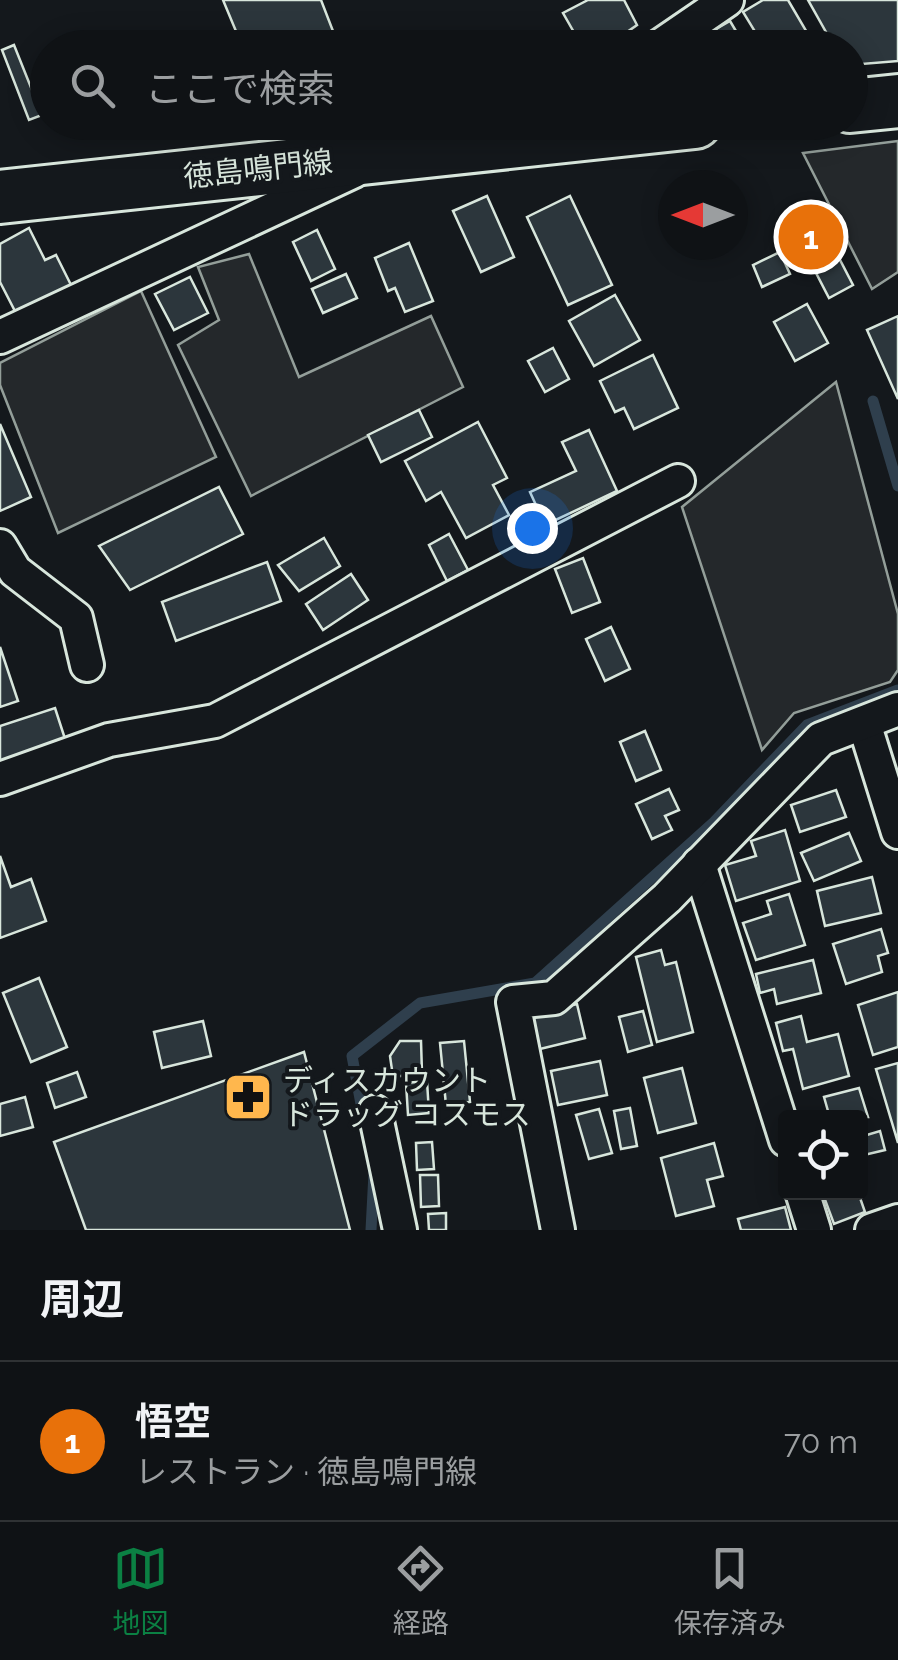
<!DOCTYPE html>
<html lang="ja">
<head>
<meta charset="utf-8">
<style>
	body { margin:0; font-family:Raleway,"Noto Sans JP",sans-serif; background:#1d2022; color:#f1f3f6 }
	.controls { position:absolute; right:30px; bottom:30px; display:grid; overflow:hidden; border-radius:10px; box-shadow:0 5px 25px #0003 }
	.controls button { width:90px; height:90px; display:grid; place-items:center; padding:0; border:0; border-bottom:2px solid #2f3234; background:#0f1215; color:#f1f3f6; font:50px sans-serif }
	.compass { position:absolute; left:658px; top:170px; width:90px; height:90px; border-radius:50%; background:#0f1215; box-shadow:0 5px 25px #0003; rotate:270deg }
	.you { position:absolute; left:532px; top:528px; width:35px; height:35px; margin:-25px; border:8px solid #fff; border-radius:50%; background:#1a73e8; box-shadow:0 0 0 15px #1a73e833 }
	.badge { display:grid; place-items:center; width:65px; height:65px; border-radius:50%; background:#0b8043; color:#fff; font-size:32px; font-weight:700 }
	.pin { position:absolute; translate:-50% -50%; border:5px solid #fff; box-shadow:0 2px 10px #0006 }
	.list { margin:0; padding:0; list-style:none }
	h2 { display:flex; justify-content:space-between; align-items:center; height:130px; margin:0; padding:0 40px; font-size:42px }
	h2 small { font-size:32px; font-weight:400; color:#9b9ea0 }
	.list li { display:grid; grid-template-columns:65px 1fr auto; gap:30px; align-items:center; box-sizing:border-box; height:160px; padding:0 40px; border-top:2px solid #2f3234 }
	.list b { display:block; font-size:38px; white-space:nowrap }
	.list p { margin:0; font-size:32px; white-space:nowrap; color:#9b9ea0 }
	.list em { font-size:32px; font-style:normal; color:#9b9ea0 }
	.icon { flex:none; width:55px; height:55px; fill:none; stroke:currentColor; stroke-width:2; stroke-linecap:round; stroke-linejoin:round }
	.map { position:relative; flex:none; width:898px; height:1230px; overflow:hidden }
	.search { position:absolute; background:#0f1215; box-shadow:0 5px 25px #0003; left:30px; right:30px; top:30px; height:110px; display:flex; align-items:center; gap:25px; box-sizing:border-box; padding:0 35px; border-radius:55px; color:#9b9ea0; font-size:38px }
	.sheet { height:290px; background:#0f1215 }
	nav { display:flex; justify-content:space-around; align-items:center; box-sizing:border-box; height:140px; border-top:2px solid #2f3234; background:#0f1215; font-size:28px; color:#9b9ea0 }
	nav a { display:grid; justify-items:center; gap:5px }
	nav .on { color:#0b8043 }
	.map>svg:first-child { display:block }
</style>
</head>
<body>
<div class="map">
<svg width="898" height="1230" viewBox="0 0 898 1230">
	<rect width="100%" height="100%" fill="#14181c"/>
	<g fill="#24282b" stroke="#939e99" stroke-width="2.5">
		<path d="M898,141V272L872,289L803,153Z"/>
		<path d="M249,254L299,377L431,316L463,387L251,496L178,345L219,320L198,267Z"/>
		<path d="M141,291L216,457L58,533L0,385V363Z"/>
		<path d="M836,382L898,614V670L890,682L794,713L762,750L682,507Z"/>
	</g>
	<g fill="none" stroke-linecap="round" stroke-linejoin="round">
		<g stroke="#2f3f4d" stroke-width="11">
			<path d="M873,401L898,486"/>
			<path d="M364,1120L352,1056L420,1003L535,983L714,822L807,725L898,690"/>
			<path d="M371,1230L374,1173"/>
		</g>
	</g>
	<g fill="#2c363c" stroke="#d8e6dc" stroke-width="2.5">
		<path d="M223,0H321L338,44L243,48Z"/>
		<path d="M588,0H624L637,25L604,48H583L563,13Z"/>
		<path d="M763,0H788L815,46L765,48L743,12Z"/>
		<path d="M808,0H898V61L850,65V48H835Z"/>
		<path d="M730,21L746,48H683Z"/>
		<path d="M14,45L42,115L29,120L2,50Z"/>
		<path d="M487,196L514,257L481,272L453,211Z"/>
		<path d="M570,196L612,285L568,305L527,217Z"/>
		<path d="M810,202L853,285L829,298L786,215Z"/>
		<path d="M29,228L45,260L56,255L72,287L17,315L0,282V244Z"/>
		<path d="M317,230L335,269L311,281L293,242Z"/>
		<path d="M409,243L433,301L405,312L395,288L388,291L375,258Z"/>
		<path d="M780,252L790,274L762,287L753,265Z"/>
		<path d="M346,274L357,298L323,313L312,289Z"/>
		<path d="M190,277L208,313L174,330L155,294Z"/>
		<path d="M615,295L640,340L594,366L569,321Z"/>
		<path d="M807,304L828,343L795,361L774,322Z"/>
		<path d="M898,316V399L867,330Z"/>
		<path d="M553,348L569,379L545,392L528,361Z"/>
		<path d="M653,355L678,408L634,429L624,408L615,412L600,381Z"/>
		<path d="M419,410L432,437L381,462L368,435Z"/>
		<path d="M478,422L507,478L493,485L509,515L466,538L441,492L426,501L405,461Z"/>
		<path d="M0,424L31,497L0,511Z"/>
		<path d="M589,430L617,491L545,525L530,492L576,471L562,442Z"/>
		<path d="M219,487L243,534L130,590L99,546Z"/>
		<path d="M449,534L468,570L447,581L429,545Z"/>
		<path d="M324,538L340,566L299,591L278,565Z"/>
		<path d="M583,558L600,602L572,613L555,569Z"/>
		<path d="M267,562L281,601L176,641L162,602Z"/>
		<path d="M351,574L368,600L323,630L306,604Z"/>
		<path d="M611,627L630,669L605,681L586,639Z"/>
		<path d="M0,647L18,701L0,707Z"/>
		<path d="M55,708L67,745L0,766V726Z"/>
		<path d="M645,731L661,770L636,781L620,742Z"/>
		<path d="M669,789L679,810L665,816L672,830L652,839L636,804Z"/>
		<path d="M836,790L846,817L800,832L791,805Z"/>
		<path d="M785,830L800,881L736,901L725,865L756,856L751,841Z"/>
		<path d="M849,833L861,861L814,881L801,853Z"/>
		<path d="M0,856L11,887L31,879L46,921L0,938Z"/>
		<path d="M872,877L881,913L825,926L817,891Z"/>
		<path d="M789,894L805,945L756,960L743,923L771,914L767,901Z"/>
		<path d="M881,929L888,953L878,956L882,972L846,984L833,944Z"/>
		<path d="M661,950L665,965L676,962L693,1032L657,1042L636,957Z"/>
		<path d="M813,960L821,993L777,1004L774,989L760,993L756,974Z"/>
		<path d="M39,978L67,1047L31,1062L3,993Z"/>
		<path d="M898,992V1047L873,1055L858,1005Z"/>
		<path d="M577,1004L585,1038L540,1049L531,1015Z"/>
		<path d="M643,1011L652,1045L628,1052L619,1017Z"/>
		<path d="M801,1016L807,1042L838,1034L849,1076L803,1089L793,1049L783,1051L776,1023Z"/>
		<path d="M203,1021L211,1056L162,1068L154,1032Z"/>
		<path d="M400,1041H421L422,1073L393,1077L390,1056Z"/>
		<path d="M464,1041L470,1102L446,1105L440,1043Z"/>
		<path d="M304,1052L350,1230H86L54,1142Z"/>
		<path d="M600,1061L607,1095L558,1105L551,1071Z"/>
		<path d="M898,1063V1143L876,1069Z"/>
		<path d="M682,1068L696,1123L658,1133L644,1078Z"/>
		<path d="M77,1072L86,1097L55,1108L47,1083Z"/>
		<path d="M427,1081L429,1113L408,1115L406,1083Z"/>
		<path d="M859,1088L868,1117L830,1118L824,1097Z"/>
		<path d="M25,1097L33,1127L0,1136V1104Z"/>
		<path d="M630,1108L637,1146L621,1149L614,1111Z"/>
		<path d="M599,1109L612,1153L589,1159L576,1115Z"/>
		<path d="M880,1131L885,1150L860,1156V1137Z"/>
		<path d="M432,1142L434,1169L417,1170L416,1143Z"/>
		<path d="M714,1143L723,1176L707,1180L714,1206L676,1216L661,1158Z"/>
		<path d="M420,1175H438L439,1206L421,1207Z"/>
		<path d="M835,1192H858L865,1212L834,1224L824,1197Z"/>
		<path d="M785,1207L791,1230H741L738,1219Z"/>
		<path d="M446,1213V1230H429L428,1214Z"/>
	</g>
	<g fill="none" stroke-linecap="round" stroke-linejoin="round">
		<g stroke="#d8e6dc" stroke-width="38">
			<g id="street">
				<path d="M657,48L727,0"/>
				<path d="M0,337L354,171"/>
				<path d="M0,546L15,571L76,618L87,665"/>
				<path d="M864,723L898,832"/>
				<path d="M0,779L109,740L215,721L678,481"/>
				<path d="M699,864L786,1140"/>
				<path d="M375,1112L400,1230"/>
				<path d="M802,1192L814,1230"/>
				<path d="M558,1230L513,1002L554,998L667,898L821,739L898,709"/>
				<path d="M872,1230L898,1221"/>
			</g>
		</g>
		<g stroke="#d8e6dc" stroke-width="58">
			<g id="primary">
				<path d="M850,106L898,101"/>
				<path d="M0,197L695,122"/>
			</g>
		</g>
		<use href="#street" stroke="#14181c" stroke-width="32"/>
		<use href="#primary" stroke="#14181c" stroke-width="52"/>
	</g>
	<defs>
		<g id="pharmacy-square" transform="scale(2.5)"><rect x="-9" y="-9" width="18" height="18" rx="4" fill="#ffb74d" stroke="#14181c"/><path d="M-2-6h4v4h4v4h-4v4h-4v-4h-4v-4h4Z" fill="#111"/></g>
	</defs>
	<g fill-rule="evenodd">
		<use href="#pharmacy-square" x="248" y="1097"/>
	</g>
	<g text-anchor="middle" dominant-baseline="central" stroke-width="8" stroke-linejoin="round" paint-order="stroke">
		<g font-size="30" fill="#d8e6dc" stroke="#14181c">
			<text transform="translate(258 169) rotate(-6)">徳島鳴門線</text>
		</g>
		<g font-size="30" fill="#d8e6dc" stroke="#14181c" text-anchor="start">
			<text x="283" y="1080">ディスカウント<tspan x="283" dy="34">ドラッグ コスモス</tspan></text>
		</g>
	</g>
</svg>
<div class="controls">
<button><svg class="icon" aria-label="locate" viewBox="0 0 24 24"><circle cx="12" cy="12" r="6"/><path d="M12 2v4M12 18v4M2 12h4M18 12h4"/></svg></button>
</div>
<svg class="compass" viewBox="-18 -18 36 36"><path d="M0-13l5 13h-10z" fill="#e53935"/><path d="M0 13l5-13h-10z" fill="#9b9ea0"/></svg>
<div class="you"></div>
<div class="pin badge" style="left:811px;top:237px;background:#e8710a">1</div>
<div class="search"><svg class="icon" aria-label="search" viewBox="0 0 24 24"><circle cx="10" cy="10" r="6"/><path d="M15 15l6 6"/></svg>ここで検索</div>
</div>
<section class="sheet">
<h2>周辺<small></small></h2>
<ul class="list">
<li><span class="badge" style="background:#e8710a">1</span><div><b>悟空</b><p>レストラン · 徳島鳴門線</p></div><em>70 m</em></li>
</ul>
</section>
<nav>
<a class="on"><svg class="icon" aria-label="map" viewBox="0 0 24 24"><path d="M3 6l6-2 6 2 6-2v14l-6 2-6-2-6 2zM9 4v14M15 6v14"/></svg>地図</a>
<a><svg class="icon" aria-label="directions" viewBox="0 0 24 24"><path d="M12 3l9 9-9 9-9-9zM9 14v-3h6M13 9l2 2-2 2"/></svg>経路</a>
<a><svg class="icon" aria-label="saved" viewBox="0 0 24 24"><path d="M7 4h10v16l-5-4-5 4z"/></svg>保存済み</a>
</nav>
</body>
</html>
